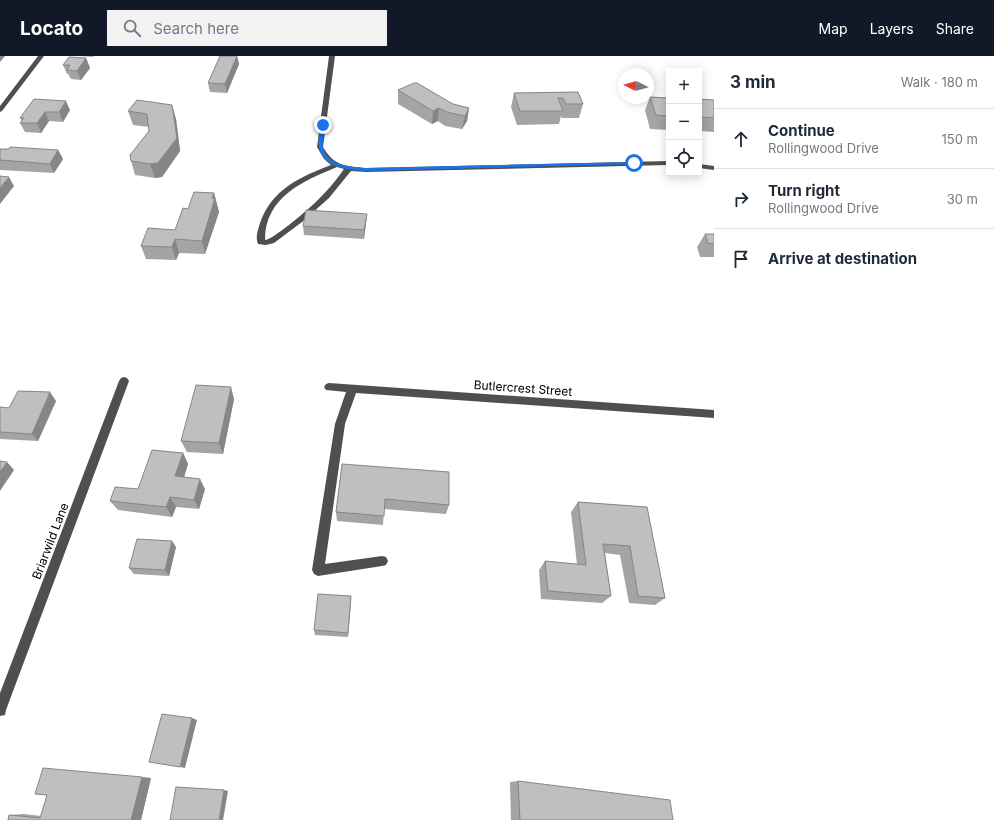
<!DOCTYPE html>
<html lang="en">
<head>
<meta charset="utf-8">
<style>
	body { margin:0; font-family:Inter,sans-serif; background:#f2f2f3; color:#1f2937 }
	.controls { position:absolute; right:12px; top:12px; display:grid; overflow:hidden; border-radius:0px; box-shadow:0 2px 10px #0003 }
	.controls button { width:36px; height:36px; display:grid; place-items:center; padding:0; border:0; border-bottom:1px solid #e0e1e3; background:#fff; color:#1f2937; font:20px sans-serif }
	.compass { position:absolute; left:618px; top:12px; width:36px; height:36px; border-radius:50%; background:#fff; box-shadow:0 2px 10px #0003; rotate:276deg }
	.stop { position:absolute; width:12px; height:12px; margin:-9px; border:3px solid #1a73e8; border-radius:50%; background:#fff }
	.stop.end { background:#1a73e8; border-color:#fff; box-shadow:0 1px 4px #0008 }
	.list { margin:0; padding:0; list-style:none }
	h2 { display:flex; justify-content:space-between; align-items:center; height:52px; margin:0; padding:0 16px; font-size:17px }
	h2 small { font-size:13px; font-weight:400; color:#747a83 }
	.list li { display:grid; grid-template-columns:26px 1fr auto; gap:12px; align-items:center; box-sizing:border-box; height:60px; padding:0 16px; border-top:1px solid #e0e1e3 }
	.list b { display:block; font-size:15px; white-space:nowrap }
	.list p { margin:0; font-size:13px; white-space:nowrap; color:#747a83 }
	.list em { font-size:13px; font-style:normal; color:#747a83 }
	.icon { flex:none; width:22px; height:22px; fill:none; stroke:currentColor; stroke-width:2; stroke-linecap:round; stroke-linejoin:round }
	.map { position:relative; flex:none; width:714px; height:764px; overflow:hidden }
	header { display:flex; align-items:center; gap:24px; box-sizing:border-box; height:56px; padding:0 20px; background:#111827; color:#fff }
	header strong { font-size:19px }
	nav { display:flex; gap:22px; margin-inline-start:auto; font-size:14px }
	.search { width:280px; height:36px; background:#f2f2f3; display:flex; align-items:center; gap:10px; box-sizing:border-box; padding:0 14px; border-radius:0px; color:#747a83; font-size:15px }
	main { display:flex }
	aside { flex:1; background:#fff }
	.map>svg:first-child { display:block }
</style>
</head>
<body>
<header>
<strong>Locato</strong>
<div class="search"><svg class="icon" aria-label="search" viewBox="0 0 24 24"><circle cx="10" cy="10" r="6"/><path d="M15 15l6 6"/></svg>Search here</div>
<nav><a>Map</a><a>Layers</a><a>Share</a></nav>
</header>
<main>
<div class="map">
<svg width="714" height="764" viewBox="0 0 714 764">
	<rect width="100%" height="100%" fill="#fff"/>
	<g fill="none" stroke-linecap="round" stroke-linejoin="round">
		<g fill="#4f4f4f" fill-rule="evenodd">
			<path d="M38,0H44L2,55L0,56V50Z"/>
			<path d="M329,0H335L323,91C334,110 345,110 366,112L669,105V109L366,116L351,115L329,142L302,166L274,187L266,189L258,188C255,181 258,174 260,167C272,133 300,121 331,109L324,103L317,91ZM337,111L344,113C327,138 305,157 281,175C276,178 271,183 265,184C265,141 303,125 337,111Z"/>
			<path d="M699,108L714,110V114L699,112Z"/>
			<path d="M124,321L127,322L129,325L6,654L5,659L0,660V637L119,325L121,322Z"/>
			<path d="M329,327L714,354V362L356,337L345,368L325,508L382,500L386,501L388,505L386,509L382,510L318,520L314,518L312,514L335,368L346,336L326,334L324,331L326,328Z"/>
		</g>
	</g>
	<g fill="#a4a4a4">
		<path d="M79,0H94L93,1Z"/>
		<path d="M220,0H237L239,8L227,37L210,36L208,27Z"/>
		<path d="M86,2L90,12L81,24L71,23L68,18H67L63,9Z"/>
		<path d="M398,34L453,48L469,52L467,65L462,73L445,70L438,65L432,68L398,48Z"/>
		<path d="M578,36L583,48L579,62H562L561,60L559,68L517,69L511,51L514,37Z"/>
		<path d="M650,41L669,42V74L650,73L645,54Z"/>
		<path d="M34,43L70,54L63,66L49,65L41,77L25,76L20,67L22,65L20,62Z"/>
		<path d="M699,43L714,44V76L699,75Z"/>
		<path d="M137,44L176,63L180,95L162,121L155,122L135,119L131,105L149,75V71L133,69L128,55Z"/>
		<path d="M0,93L58,94L63,103L54,117L0,114Z"/>
		<path d="M214,137L219,156L205,198L179,197L176,204L146,203L141,190L175,174L188,153Z"/>
		<path d="M367,158L366,167L364,183L304,179L303,170Z"/>
		<path d="M705,178H714V201H700L697,191Z"/>
		<path d="M234,343L223,398L187,396L181,385Z"/>
		<path d="M56,345L38,385L0,383V351L9,352Z"/>
		<path d="M183,397L188,408L184,421L205,433L199,453L176,451L172,461L118,454L110,445L138,433Z"/>
		<path d="M342,408L449,449L446,458L384,453L383,469L337,465L336,456Z"/>
		<path d="M578,446L647,451L665,542L655,549L629,547L620,499L605,497L611,540L602,547L541,543L539,514L545,505L577,508L571,456Z"/>
		<path d="M176,491L169,520L134,518L129,512Z"/>
		<path d="M351,540L348,581L315,579L314,574Z"/>
		<path d="M151,722L141,764H8L9,759L24,758L41,760Z"/>
		<path d="M518,725L673,764H511L510,726Z"/>
	</g>
	<g fill="#868686">
		<path d="M0,0H5L0,6Z"/>
		<path d="M237,0L239,8L227,37L225,28Z"/>
		<path d="M86,2L90,12L81,24L77,15Z"/>
		<path d="M66,45L70,54L63,66L59,56Z"/>
		<path d="M172,49L176,63L180,95L162,121L155,122L150,108Z"/>
		<path d="M439,52L438,65L432,68L433,55Z"/>
		<path d="M469,52L467,65L462,73L465,60Z"/>
		<path d="M45,56L49,65L41,77L37,67Z"/>
		<path d="M58,94L63,103L54,117L50,108Z"/>
		<path d="M9,121L14,130L0,148V132Z"/>
		<path d="M214,137L219,156L205,198L202,185Z"/>
		<path d="M367,158L366,167L364,183V174Z"/>
		<path d="M175,183L179,197L176,204L172,191Z"/>
		<path d="M231,331L234,343L223,398L219,387Z"/>
		<path d="M50,336L56,345L38,385L32,378Z"/>
		<path d="M183,397L188,408L181,431L175,420Z"/>
		<path d="M7,406L14,414L0,435V416Z"/>
		<path d="M200,423L205,433L199,453L194,444Z"/>
		<path d="M170,441L176,451L172,461L166,451Z"/>
		<path d="M172,485L176,491L169,520L165,514Z"/>
		<path d="M351,540V545L348,581V577Z"/>
		<path d="M192,662L197,664L185,712L180,711Z"/>
		<path d="M142,721L151,722L141,764H131Z"/>
		<path d="M224,734L228,735L223,764H219Z"/>
	</g>
	<g fill="#bfbfbf" stroke="#868686">
		<path d="M220,0H237L225,28L208,27Z"/>
		<path d="M69,1L86,2L77,15L67,14L70,9H63Z"/>
		<path d="M414,27H417L453,48L469,52L465,60L447,56L439,52L433,55L398,34Z"/>
		<path d="M578,36L583,48H566L563,42H558L563,55H520L514,37Z"/>
		<path d="M650,41L669,42V60L656,59Z"/>
		<path d="M34,43L66,45L59,56H45L37,67H20L24,62H20Z"/>
		<path d="M699,43L714,44V62L699,61Z"/>
		<path d="M137,44L172,49L177,82L158,107L150,108L131,105L130,99L149,75L147,58L128,55Z"/>
		<path d="M10,91L58,94L50,108L0,104V93H9Z"/>
		<path d="M0,120L9,121L0,132Z"/>
		<path d="M194,136L214,137L212,142H215L202,185L175,183L172,191L141,190L148,172L175,174L183,152L188,153Z"/>
		<path d="M306,154L367,158L364,174L303,170Z"/>
		<path d="M705,178H714V188L708,187Z"/>
		<path d="M196,329L231,331L219,387L181,385Z"/>
		<path d="M18,335L50,336L32,378L0,376V351L9,352Z"/>
		<path d="M152,394L183,397L175,420L200,423L194,444L170,441L166,451L110,445L115,431L138,433Z"/>
		<path d="M0,405L7,406L0,416Z"/>
		<path d="M342,408L449,416V449L385,443L384,460L336,456Z"/>
		<path d="M578,446L647,451L665,542L638,540L630,490L603,488L611,540L548,535L545,505L586,509Z"/>
		<path d="M137,483L172,485L165,514L129,512Z"/>
		<path d="M318,538L351,540L348,577L314,574Z"/>
		<path d="M162,658L192,662L180,711L149,706Z"/>
		<path d="M43,712L142,721L131,764H8L9,759L40,762L47,739L35,738Z"/>
		<path d="M518,725L670,744L673,764H520Z"/>
		<path d="M176,731L224,734L219,764H170Z"/>
	</g>
	<path fill="#1a73e8" d="M323,68L325,69C324,76 322,85 323,92C328,110 350,111 366,112L634,106L636,107L634,108L366,115C349,114 323,112 319,91C317,85 320,76 321,69Z"/>
	<g text-anchor="middle" dominant-baseline="central" stroke-width="3" stroke-linejoin="round" paint-order="stroke">
		<g font-size="12" fill="#000" stroke="#fff">
			<text transform="translate(523 332) rotate(4)">Butlercrest Street</text>
			<text transform="translate(50 485) rotate(-69)">Briarwild Lane</text>
		</g>
	</g>
</svg>
<div class="controls">
<button>+</button>
<button>−</button>
<button><svg class="icon" aria-label="locate" viewBox="0 0 24 24"><circle cx="12" cy="12" r="6"/><path d="M12 2v4M12 18v4M2 12h4M18 12h4"/></svg></button>
</div>
<svg class="compass" viewBox="-18 -18 36 36"><path d="M0-13l5 13h-10z" fill="#e53935"/><path d="M0 13l5-13h-10z" fill="#747a83"/></svg>
<div class="stop" style="left:634px;top:107px"></div>
<div class="stop end" style="left:323px;top:69px"></div>
</div>
<aside>
<h2>3 min<small>Walk · 180 m</small></h2>
<ul class="list">
<li><svg class="icon" aria-label="ahead" viewBox="0 0 24 24"><path d="M12 20V5M6 11l6-6 6 6"/></svg><div><b>Continue</b><p>Rollingwood Drive</p></div><em>150 m</em></li>
<li><svg class="icon" aria-label="right" viewBox="0 0 24 24"><path d="M7 20v-9h11M14 6l5 5-5 5"/></svg><div><b>Turn right</b><p>Rollingwood Drive</p></div><em>30 m</em></li>
<li><svg class="icon" aria-label="arrive" viewBox="0 0 24 24"><path d="M6 21V4h12l-3 4 3 4H6"/></svg><div><b>Arrive at destination</b></div></li>
</ul>
</aside>
</main>
</body>
</html>
